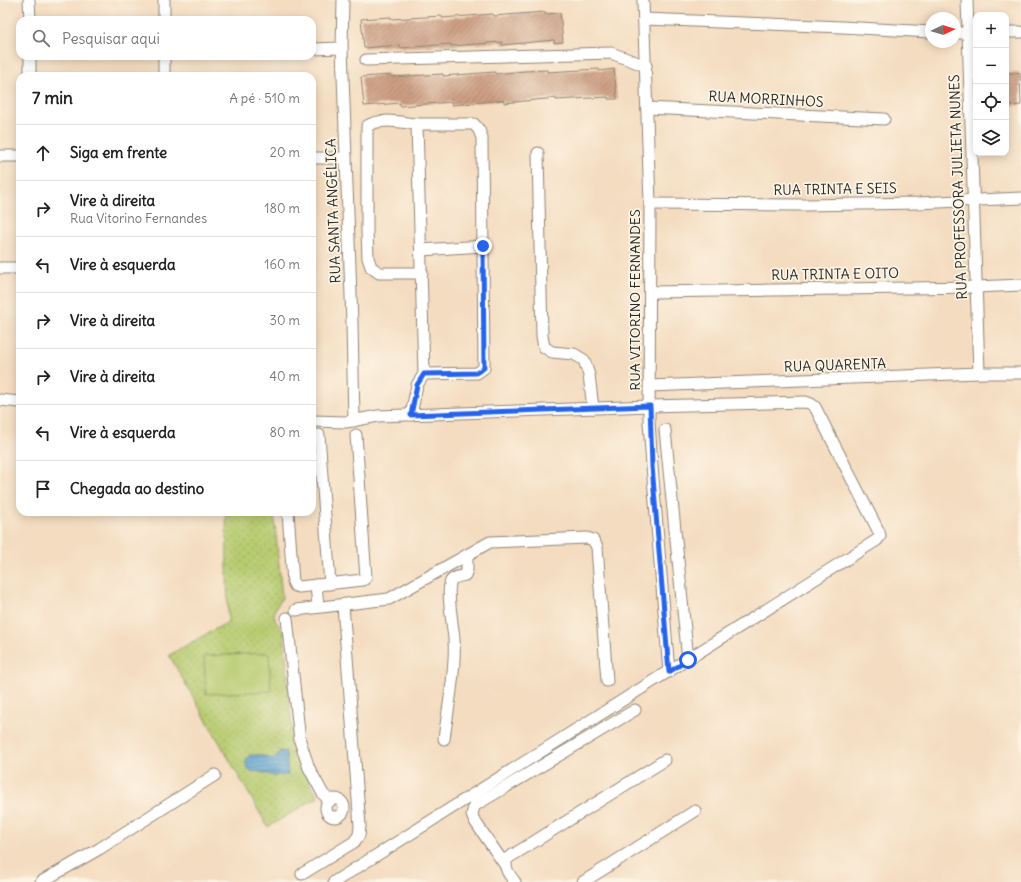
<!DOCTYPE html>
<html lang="pt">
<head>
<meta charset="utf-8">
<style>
	body { margin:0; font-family:Delius,sans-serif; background:#f2f2f2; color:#222 }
	.controls { position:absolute; right:12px; top:12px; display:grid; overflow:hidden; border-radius:8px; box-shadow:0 2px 10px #0003 }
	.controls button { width:36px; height:36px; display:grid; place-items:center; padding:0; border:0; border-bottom:1px solid #e0e0e0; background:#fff; color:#222; font:20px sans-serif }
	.compass { position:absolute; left:925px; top:12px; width:36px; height:36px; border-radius:50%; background:#fff; box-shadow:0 2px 10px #0003; rotate:86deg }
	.stop { position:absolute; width:12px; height:12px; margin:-9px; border:3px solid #2563eb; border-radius:50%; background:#fff }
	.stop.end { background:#2563eb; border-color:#fff; box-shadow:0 1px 4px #0008 }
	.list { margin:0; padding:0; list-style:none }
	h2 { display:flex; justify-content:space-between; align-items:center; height:52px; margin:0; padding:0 16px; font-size:17px }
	h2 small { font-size:13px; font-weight:400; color:#767676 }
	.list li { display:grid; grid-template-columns:26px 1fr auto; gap:12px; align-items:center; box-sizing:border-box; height:56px; padding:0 16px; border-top:1px solid #e0e0e0 }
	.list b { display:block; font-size:15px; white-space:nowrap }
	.list p { margin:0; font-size:13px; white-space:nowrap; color:#767676 }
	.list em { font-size:13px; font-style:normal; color:#767676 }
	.icon { flex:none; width:22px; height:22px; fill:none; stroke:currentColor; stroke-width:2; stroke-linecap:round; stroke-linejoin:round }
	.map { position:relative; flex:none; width:1021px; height:882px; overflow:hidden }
	.search { position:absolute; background:#fff; box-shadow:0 2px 10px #0003; left:16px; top:16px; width:300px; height:44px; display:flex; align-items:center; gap:10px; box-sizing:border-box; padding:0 14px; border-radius:12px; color:#767676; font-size:15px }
	.panel { position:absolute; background:#fff; box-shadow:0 2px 10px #0003; left:16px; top:72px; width:300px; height:444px; border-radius:12px }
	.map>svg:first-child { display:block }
</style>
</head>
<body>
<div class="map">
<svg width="1021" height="882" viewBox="0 0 1021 882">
	<defs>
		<pattern id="grass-dots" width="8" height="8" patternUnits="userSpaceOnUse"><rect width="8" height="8" fill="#b7cb6f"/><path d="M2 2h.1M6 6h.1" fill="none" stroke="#9eae60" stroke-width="1.8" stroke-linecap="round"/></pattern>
		<pattern id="water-rules" width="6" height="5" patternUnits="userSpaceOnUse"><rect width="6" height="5" fill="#59a1d0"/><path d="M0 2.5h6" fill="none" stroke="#4a83a9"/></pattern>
		<pattern id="building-hatch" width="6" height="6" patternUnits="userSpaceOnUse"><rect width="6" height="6" fill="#cd9f83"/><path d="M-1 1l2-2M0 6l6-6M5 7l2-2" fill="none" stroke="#a7826b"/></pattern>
	</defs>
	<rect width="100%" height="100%" fill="#fcf5e5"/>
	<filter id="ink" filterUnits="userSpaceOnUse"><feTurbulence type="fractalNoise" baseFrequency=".025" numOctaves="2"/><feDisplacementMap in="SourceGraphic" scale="8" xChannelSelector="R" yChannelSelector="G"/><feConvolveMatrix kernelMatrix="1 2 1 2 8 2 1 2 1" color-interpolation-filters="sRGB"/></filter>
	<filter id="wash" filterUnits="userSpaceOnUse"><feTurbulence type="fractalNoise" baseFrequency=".012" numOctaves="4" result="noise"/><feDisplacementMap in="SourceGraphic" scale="16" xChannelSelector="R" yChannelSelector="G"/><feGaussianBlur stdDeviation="0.9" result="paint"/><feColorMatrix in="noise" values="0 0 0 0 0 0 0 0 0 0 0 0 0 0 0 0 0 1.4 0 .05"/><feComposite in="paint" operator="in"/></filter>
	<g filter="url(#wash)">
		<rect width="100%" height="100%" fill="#f4dcc0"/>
		<path fill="url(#grass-dots)" stroke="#717b4d" d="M226,512H274L282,598L275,609L274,616L276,622L284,632L290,710L294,743L304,772L318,797L268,827L169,655L228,622Z"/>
		<path fill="#b7cb6f" stroke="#717b4d" d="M269,653L271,691L206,694L204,656Z"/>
		<path fill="url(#water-rules)" stroke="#42667e" d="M280,751L286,752L288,775L274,776L261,772L249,771L246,766V760L250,755H261L271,759L276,757Z"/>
		<g id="blocks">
			<g fill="url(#building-hatch)">
				<path d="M545,12V14L560,13L563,42L554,43V40L502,45V42L451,46V44L400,48V45L364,48L361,19L391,17V19L442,16V18L493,14L494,16Z"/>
				<path d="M599,69V71L614,69L617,99H608V97L556,100V98L504,103V100L452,105V102L400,106V103L364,106L361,77L391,75V77L443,74V76L495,72V74L525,71L547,70V72Z"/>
				<path d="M1006,73H1020L1021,105L1006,106Z"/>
			</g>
		</g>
	</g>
	<g filter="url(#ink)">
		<use href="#blocks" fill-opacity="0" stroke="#908476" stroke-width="1"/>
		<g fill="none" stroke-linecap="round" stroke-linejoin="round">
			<g stroke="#908476" stroke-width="13">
				<g id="minor">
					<path d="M29,0L30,20"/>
					<path d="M164,0V20"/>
					<path d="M343,0L342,48L352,323L354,421"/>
					<path d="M643,0L650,204L649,422L652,466L669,672"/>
					<path d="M967,0L979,373"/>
					<path d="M644,19L842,27L931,32"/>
					<path d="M1006,32H1021"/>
					<path d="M955,33H976"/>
					<path d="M312,49L342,48"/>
					<path d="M30,56V76"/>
					<path d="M164,56V76"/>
					<path d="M366,60L611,53L646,66"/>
					<path d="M647,108L884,119"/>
					<path d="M417,124C403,123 380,117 367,126V231L368,258L371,267L379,273H422"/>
					<path d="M538,153L541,292L542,336L544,347L552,352L574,354L584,360L589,375L593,408"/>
					<path d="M0,156H20"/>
					<path d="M312,158H346"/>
					<path d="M650,204L805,205L918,203L1021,198"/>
					<path d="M421,250L483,246"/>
					<path d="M0,268H20"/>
					<path d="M650,292L976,287L1021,285"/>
					<path d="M650,386L979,373H1021"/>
					<path d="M0,400L20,402"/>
					<path d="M411,415L417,385L424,374L417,124H474L479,130L482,138L484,368L477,373L424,374"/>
					<path d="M312,421L346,422L378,416L650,406L806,402L811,404L815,407L879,532L880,536L877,540L334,882"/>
					<path d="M665,430L688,660"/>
					<path d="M319,435L330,584"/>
					<path d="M288,512L293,582L295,586L299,587L363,580L366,578L356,435"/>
					<path d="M316,585L318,607"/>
					<path d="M296,610L389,599L490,542L587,538L593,540L597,547L607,681"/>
					<path d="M287,618L300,741L309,768L323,794L330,801"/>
					<path d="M444,739C448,708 456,669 454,639C453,626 446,590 451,581C453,577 461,576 465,575L467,570V555"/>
					<circle cx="335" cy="808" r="9"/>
					<path d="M505,865L474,820L472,815L474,806L635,710"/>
					<path d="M302,874L354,842L359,835L360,826L343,605"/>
					<path d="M41,882L99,849L215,775"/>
					<path d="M515,882C509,875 502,866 508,858L665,760"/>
					<path d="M583,882L695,811"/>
				</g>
			</g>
			<use href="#minor" stroke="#fff" stroke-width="11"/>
		</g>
	</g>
	<g fill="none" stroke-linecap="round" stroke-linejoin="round" filter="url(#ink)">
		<path stroke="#2563eb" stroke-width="5" d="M483,246L484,368L476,373L424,374L417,385L411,415L650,406L652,466L669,672L688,660"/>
	</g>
	<g text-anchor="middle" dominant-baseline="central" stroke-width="3.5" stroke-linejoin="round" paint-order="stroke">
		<g font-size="14" fill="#2b2b2b" stroke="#fcf5e5">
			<text transform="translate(766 99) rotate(3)">RUA MORRINHOS</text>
			<text transform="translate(958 187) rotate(-92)">RUA PROFESSORA JULIETA NUNES</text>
			<text transform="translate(835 189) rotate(-1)">RUA TRINTA E SEIS</text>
			<text transform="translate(333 211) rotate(-92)">RUA SANTA ANGÉLICA</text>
			<text transform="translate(835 274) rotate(-1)">RUA TRINTA E OITO</text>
			<text transform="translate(635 300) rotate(-90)">RUA VITORINO FERNANDES</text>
			<text transform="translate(835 365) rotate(-2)">RUA QUARENTA</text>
		</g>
	</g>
</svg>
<div class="controls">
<button>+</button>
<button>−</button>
<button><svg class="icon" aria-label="locate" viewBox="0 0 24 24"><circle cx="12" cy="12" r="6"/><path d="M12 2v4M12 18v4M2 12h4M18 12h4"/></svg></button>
<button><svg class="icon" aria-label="layers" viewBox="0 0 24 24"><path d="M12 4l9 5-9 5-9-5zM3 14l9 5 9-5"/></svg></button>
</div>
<svg class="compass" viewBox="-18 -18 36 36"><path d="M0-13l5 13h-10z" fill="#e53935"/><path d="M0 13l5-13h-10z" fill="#767676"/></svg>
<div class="stop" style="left:688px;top:660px"></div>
<div class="stop end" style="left:483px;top:246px"></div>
<div class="search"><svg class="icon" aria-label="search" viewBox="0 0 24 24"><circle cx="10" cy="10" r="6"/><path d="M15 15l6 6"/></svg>Pesquisar aqui</div>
<section class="panel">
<h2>7 min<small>A pé · 510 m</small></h2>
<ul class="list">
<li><svg class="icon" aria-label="ahead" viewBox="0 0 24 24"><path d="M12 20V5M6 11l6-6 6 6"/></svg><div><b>Siga em frente</b></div><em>20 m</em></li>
<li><svg class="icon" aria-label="right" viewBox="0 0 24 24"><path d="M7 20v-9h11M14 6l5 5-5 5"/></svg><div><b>Vire à direita</b><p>Rua Vitorino Fernandes</p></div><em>180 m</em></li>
<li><svg class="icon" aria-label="left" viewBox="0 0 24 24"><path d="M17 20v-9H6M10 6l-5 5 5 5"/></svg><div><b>Vire à esquerda</b></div><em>160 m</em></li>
<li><svg class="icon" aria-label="right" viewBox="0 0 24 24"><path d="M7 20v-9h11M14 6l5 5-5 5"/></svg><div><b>Vire à direita</b></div><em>30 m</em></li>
<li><svg class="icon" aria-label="right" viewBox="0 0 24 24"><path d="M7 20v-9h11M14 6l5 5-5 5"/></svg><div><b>Vire à direita</b></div><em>40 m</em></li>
<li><svg class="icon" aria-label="left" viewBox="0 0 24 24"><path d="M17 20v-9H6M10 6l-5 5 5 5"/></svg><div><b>Vire à esquerda</b></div><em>80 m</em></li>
<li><svg class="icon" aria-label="arrive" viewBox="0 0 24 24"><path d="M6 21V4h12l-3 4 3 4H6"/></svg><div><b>Chegada ao destino</b></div></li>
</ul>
</section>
</div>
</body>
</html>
